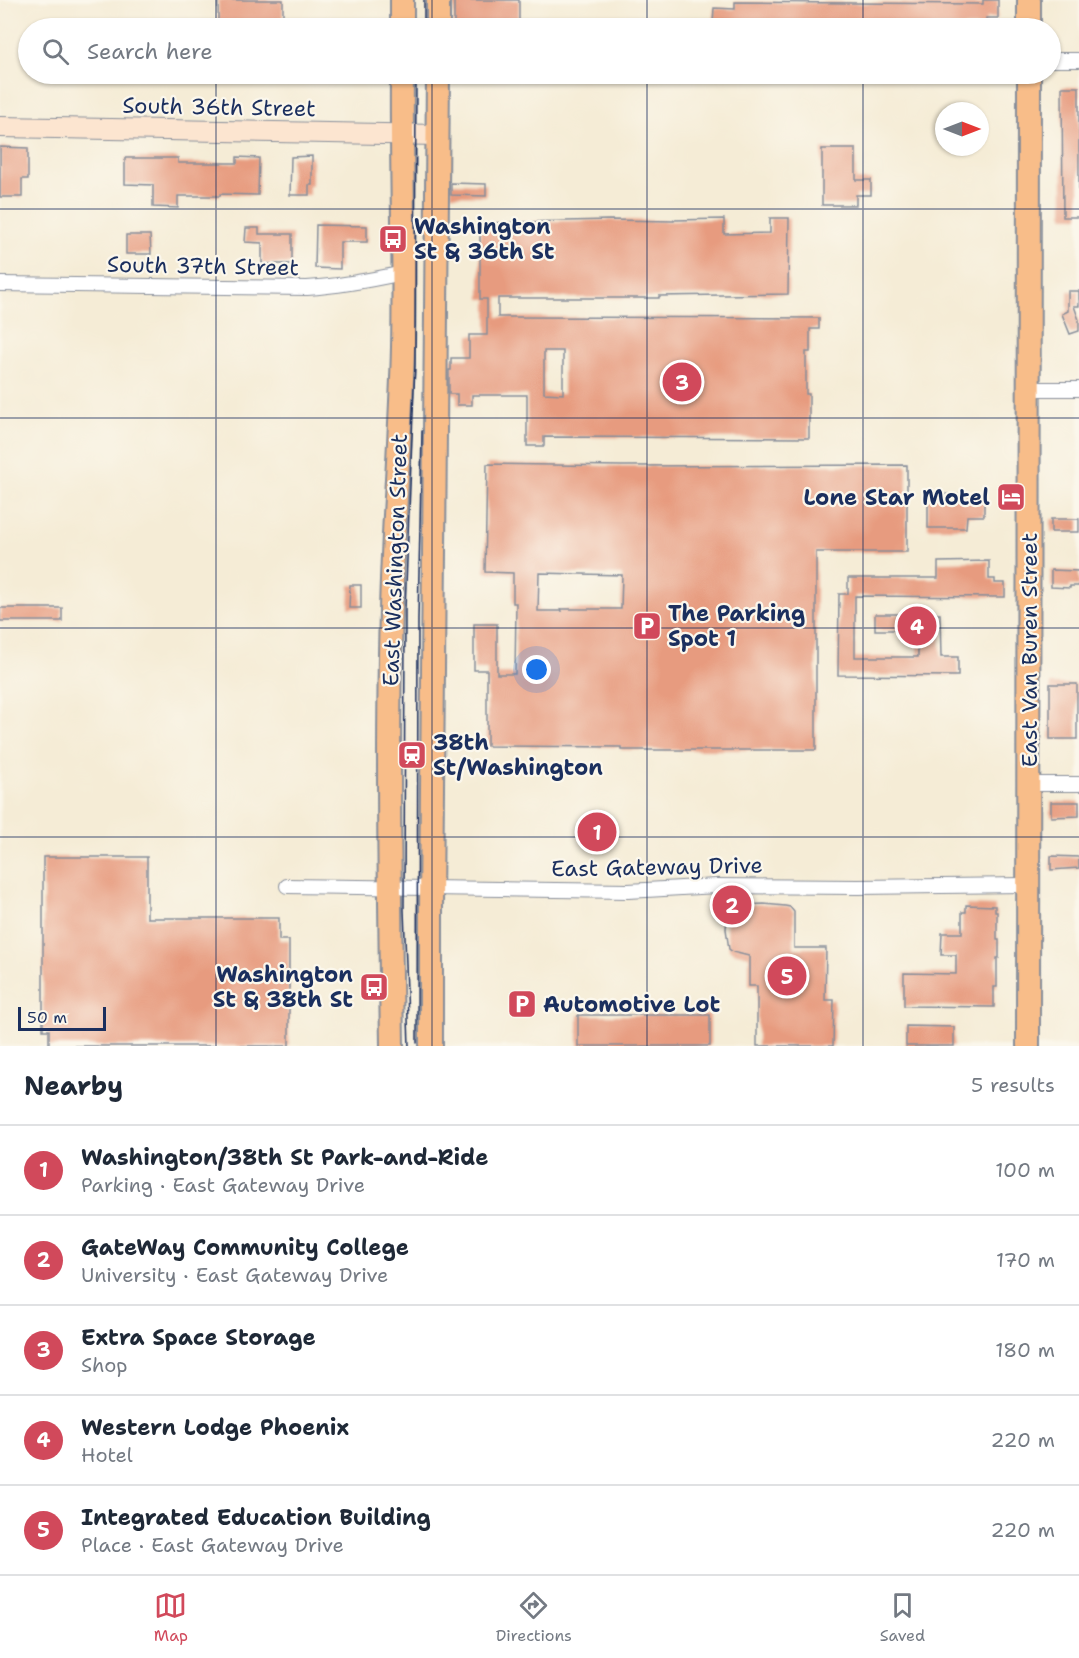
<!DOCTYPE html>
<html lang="en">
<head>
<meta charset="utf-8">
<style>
	body { margin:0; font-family:"Shantell Sans",sans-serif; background:#f2f2f3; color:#1f2937 }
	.compass { position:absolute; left:935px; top:102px; width:54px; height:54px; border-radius:50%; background:#fff; box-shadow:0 2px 4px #0004; rotate:90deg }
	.scale { position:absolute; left:18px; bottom:15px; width:88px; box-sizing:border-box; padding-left:6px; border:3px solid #1b2f5e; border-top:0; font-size:16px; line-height:21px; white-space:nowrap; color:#1b2f5e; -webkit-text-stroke:4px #fbf7ec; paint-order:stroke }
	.you { position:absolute; left:537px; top:670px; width:21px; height:21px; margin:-15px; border:4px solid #fff; border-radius:50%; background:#1a73e8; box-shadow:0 0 0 9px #1a73e833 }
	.badge { display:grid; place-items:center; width:39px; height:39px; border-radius:50%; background:#d1495b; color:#fff; font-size:20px; font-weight:700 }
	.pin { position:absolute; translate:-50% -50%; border:3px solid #fff; box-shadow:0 2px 6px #0006 }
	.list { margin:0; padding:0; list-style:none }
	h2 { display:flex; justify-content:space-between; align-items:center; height:78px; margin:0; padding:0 24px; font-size:26px }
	h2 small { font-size:20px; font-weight:400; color:#747a83 }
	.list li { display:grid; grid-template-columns:39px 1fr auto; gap:18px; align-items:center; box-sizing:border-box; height:90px; padding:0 24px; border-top:2px solid #e0e1e3 }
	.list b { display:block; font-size:22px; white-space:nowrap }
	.list p { margin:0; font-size:20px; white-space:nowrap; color:#747a83 }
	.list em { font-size:20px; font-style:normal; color:#747a83 }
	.icon { flex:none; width:33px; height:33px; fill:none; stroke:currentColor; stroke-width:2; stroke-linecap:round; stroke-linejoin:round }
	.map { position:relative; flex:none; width:1079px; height:1046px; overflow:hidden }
	.search { position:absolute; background:#fff; box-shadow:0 2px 4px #0004; left:18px; right:18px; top:18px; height:66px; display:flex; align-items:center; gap:15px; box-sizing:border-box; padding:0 21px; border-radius:33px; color:#747a83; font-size:22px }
	.sheet { height:528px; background:#fff }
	nav { display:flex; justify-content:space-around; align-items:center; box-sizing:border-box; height:84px; border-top:2px solid #e0e1e3; background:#fff; font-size:16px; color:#747a83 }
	nav a { display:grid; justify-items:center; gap:3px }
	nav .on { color:#d1495b }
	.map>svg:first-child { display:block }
</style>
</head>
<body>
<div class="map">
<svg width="1079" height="1046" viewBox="0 0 1079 1046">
	<rect width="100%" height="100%" fill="#fbf7ec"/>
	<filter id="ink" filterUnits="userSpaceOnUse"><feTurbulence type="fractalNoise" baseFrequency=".0167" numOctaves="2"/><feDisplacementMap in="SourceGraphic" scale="12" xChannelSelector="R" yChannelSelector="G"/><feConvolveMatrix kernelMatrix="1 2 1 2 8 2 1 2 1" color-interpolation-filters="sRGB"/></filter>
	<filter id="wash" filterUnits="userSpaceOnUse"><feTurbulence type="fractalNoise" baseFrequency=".008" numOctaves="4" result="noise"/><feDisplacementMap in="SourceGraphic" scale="24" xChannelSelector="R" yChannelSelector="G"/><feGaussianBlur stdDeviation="1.35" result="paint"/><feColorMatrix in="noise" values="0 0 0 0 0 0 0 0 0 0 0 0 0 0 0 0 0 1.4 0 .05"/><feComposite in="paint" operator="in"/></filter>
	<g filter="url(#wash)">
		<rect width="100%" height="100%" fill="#f5ecd6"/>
		<g id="blocks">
			<g fill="#e79b7f" fill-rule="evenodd">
				<rect x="218" y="0" width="65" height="28"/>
				<rect x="454" y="0" width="65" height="28"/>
				<path d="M983,0H998V18H986V27L713,24L714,8L735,9V2L983,4Z"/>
				<path d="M1062,87H1079V217H1063Z"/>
				<path d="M0,147L28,148V179H22V197H0Z"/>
				<path d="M822,149H856V180H871V195H856V205H822Z"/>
				<path d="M312,156V185H309V195H290L291,157Z"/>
				<path d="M237,157L259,158L258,195L220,194V196H178V208L153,207V185L125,184V158H178V163H237Z"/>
				<path d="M451,183L486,184V196L451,195Z"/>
				<path d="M770,218H789L788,294L659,296V298H498V317L819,318V329H810V352H806V394H809V438L544,437V446H527V395H472V405H457V394H449V370H451V358H469V335H487V299H480V223L609,220L674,221V220L724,219V234L770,233ZM544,351H563V394L544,393Z"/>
				<path d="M316,225L367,226V242H340V269L315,268Z"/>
				<path d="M246,228H259V234H292V264H262V243L245,242Z"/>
				<path d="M126,235H150L151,254H126Z"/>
				<path d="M1068,291H1079V306H1074L1079,320V331L1070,334L1062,314L1068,311Z"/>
				<path d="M487,464L622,466L907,465V552H816V750H621V747L487,746V670H474V624H497V674H515L516,603H513V573L485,572ZM539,573L622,575L621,609H561L562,611H538Z"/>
				<path d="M928,494L984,495V516H967L966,528H928Z"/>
				<rect x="1051" y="519" width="28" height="13"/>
				<path d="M989,561V579H995V583H1005V597L855,596V657H918V630H875V614H940L941,657H958V676L838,675L839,594H848V578H938V562Z"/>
				<path d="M1051,570L1079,571V586H1070V588L1051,587Z"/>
				<path d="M350,585H361V608H349Z"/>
				<rect x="0" y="608" width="62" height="13"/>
				<rect x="1050" y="684" width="27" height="55"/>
				<path d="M1051,802H1079V816L1051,817Z"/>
				<path d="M1051,856L1079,857V868L1051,870Z"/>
				<path d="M43,857H147V918H279V940H289V1046H49V1030H43Z"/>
				<path d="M764,904L785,906L790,907L794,912V948H826L825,1000H834L833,1046H757V986H749V956L733,952L729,949L726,929L727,916L731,909L743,905Z"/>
				<path d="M966,905L995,906V912H997V940H999V958H997V987H994V1007L904,1006V973L956,974V955H941L942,933H962V912H966Z"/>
				<rect x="578" y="1015" width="132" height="31"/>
				<path d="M906,1026L954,1027V1046H906Z"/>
			</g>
		</g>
	</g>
	<g filter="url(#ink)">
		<use href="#blocks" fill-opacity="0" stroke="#888e9a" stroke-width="1.5"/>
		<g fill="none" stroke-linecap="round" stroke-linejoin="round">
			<g stroke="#888e9a" stroke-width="16">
				<g id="street">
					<path d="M1050,60H1079"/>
					<path d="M0,284L307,288C340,286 371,280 403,273"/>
					<path d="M1029,389H1079"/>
					<path d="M1028,784H1079"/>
					<path d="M287,886L628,891L717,886L858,887L1028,885"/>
				</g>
			</g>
			<g stroke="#888e9a" stroke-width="22">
				<path id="secondary" d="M0,127L438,135"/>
			</g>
			<g stroke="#888e9a" stroke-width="26">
				<g id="primary">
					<path d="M1029,0V28"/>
					<path d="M402,28V0"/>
					<path d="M438,28V0"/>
					<path d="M392,1046C390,901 387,756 391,611C393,523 401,435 403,347C405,256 401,165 402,74"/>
					<path d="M431,1046V908L438,74"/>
					<path d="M1028,1046L1029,74"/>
				</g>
			</g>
			<use href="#street" stroke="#fff" stroke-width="14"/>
			<use href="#secondary" stroke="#fce5d0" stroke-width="20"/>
			<use href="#primary" stroke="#f8bd89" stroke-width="22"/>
			<g stroke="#1b2f5e" stroke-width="1.5">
				<path d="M424,28V0"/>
				<path d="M417,1043L418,619L422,431"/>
				<path d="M409,1046L404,910L405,609L415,365L416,74"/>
			</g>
		</g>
	</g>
	<path fill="none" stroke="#1b2f5e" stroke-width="1.5" stroke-opacity="0.55" d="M216,0V28M432,0V28M647,0V28M863,0V28M216,74V1046M432,74V1046M647,74V1046M863,74V1046M0,209H1079M0,418H1079M0,628H1079M0,837H1079"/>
	<defs>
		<g id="bus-square" transform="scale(1.5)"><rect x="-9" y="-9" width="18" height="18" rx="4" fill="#d1495b" stroke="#fbf7ec"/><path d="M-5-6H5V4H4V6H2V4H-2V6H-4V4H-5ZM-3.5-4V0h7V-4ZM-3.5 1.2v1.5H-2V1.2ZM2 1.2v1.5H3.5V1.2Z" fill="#fff"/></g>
		<g id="hotel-square" transform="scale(1.5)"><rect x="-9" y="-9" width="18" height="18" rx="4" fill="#d1495b" stroke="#fbf7ec"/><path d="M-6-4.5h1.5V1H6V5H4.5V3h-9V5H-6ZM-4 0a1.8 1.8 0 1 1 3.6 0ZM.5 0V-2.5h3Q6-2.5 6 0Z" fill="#fff"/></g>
		<g id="parking-square" transform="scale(1.5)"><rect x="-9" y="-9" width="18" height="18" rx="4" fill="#d1495b" stroke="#fbf7ec"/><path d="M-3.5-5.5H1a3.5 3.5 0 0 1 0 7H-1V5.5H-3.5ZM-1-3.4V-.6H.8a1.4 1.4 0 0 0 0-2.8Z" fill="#fff"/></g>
		<g id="station-square" transform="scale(1.5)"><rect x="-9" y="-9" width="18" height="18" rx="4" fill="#d1495b" stroke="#fbf7ec"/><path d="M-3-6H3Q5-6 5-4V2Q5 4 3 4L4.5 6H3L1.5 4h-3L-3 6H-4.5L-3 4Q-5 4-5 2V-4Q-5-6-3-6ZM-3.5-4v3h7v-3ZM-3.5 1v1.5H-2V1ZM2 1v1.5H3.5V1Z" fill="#fff"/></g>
	</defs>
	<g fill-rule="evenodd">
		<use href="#bus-square" x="393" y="239"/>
		<use href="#hotel-square" x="1011" y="497"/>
		<use href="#parking-square" x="647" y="626"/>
		<use href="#station-square" x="412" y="755"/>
		<use href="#bus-square" x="374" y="987"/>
		<use href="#parking-square" x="522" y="1004"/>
	</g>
	<g text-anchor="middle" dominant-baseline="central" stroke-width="4.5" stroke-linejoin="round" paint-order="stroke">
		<g font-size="22" fill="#1b2f5e" stroke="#fbf7ec">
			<text transform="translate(219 107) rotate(1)">South 36th Street</text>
			<text transform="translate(203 266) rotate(1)">South 37th Street</text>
			<text transform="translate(395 560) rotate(-88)">East Washington Street</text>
			<text transform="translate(1029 650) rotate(-90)">East Van Buren Street</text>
			<text transform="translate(657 867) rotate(-1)">East Gateway Drive</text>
		</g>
		<g font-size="22" font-weight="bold" fill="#1b2f5e" stroke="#fbf7ec" text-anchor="start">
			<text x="414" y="226">Washington<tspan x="414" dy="25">St &amp; 36th St</tspan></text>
			<text x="990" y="497" text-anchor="end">Lone Star Motel</text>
			<text x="668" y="613">The Parking<tspan x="668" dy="25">Spot 1</tspan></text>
			<text x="433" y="742">38th<tspan x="433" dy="25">St/Washington</tspan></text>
			<text x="353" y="974" text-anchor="end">Washington<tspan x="353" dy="25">St &amp; 38th St</tspan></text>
			<text x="543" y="1004">Automotive Lot</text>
		</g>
	</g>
</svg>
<svg class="compass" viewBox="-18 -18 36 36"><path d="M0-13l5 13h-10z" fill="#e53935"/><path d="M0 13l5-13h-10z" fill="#747a83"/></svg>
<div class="scale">50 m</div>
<div class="you"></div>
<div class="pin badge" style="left:597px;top:832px">1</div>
<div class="pin badge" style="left:732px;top:905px">2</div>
<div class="pin badge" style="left:682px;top:382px">3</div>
<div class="pin badge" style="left:917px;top:626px">4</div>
<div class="pin badge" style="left:787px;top:976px">5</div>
<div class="search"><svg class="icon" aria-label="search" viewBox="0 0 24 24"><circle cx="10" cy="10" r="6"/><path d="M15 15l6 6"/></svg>Search here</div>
</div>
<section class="sheet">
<h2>Nearby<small>5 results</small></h2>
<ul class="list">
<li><span class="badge">1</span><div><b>Washington/38th St Park-and-Ride</b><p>Parking · East Gateway Drive</p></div><em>100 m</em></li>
<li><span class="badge">2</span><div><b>GateWay Community College</b><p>University · East Gateway Drive</p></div><em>170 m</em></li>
<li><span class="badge">3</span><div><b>Extra Space Storage</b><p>Shop</p></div><em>180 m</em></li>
<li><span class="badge">4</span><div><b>Western Lodge Phoenix</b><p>Hotel</p></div><em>220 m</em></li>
<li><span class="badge">5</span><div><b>Integrated Education Building</b><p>Place · East Gateway Drive</p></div><em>220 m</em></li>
</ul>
</section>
<nav>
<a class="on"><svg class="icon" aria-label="map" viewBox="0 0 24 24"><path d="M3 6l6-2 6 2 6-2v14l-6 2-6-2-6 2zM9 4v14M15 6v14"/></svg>Map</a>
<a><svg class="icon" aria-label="directions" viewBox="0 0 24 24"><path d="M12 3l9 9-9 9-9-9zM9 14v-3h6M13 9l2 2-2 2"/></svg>Directions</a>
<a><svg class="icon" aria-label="saved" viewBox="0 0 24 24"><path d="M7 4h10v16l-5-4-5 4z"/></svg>Saved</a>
</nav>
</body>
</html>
